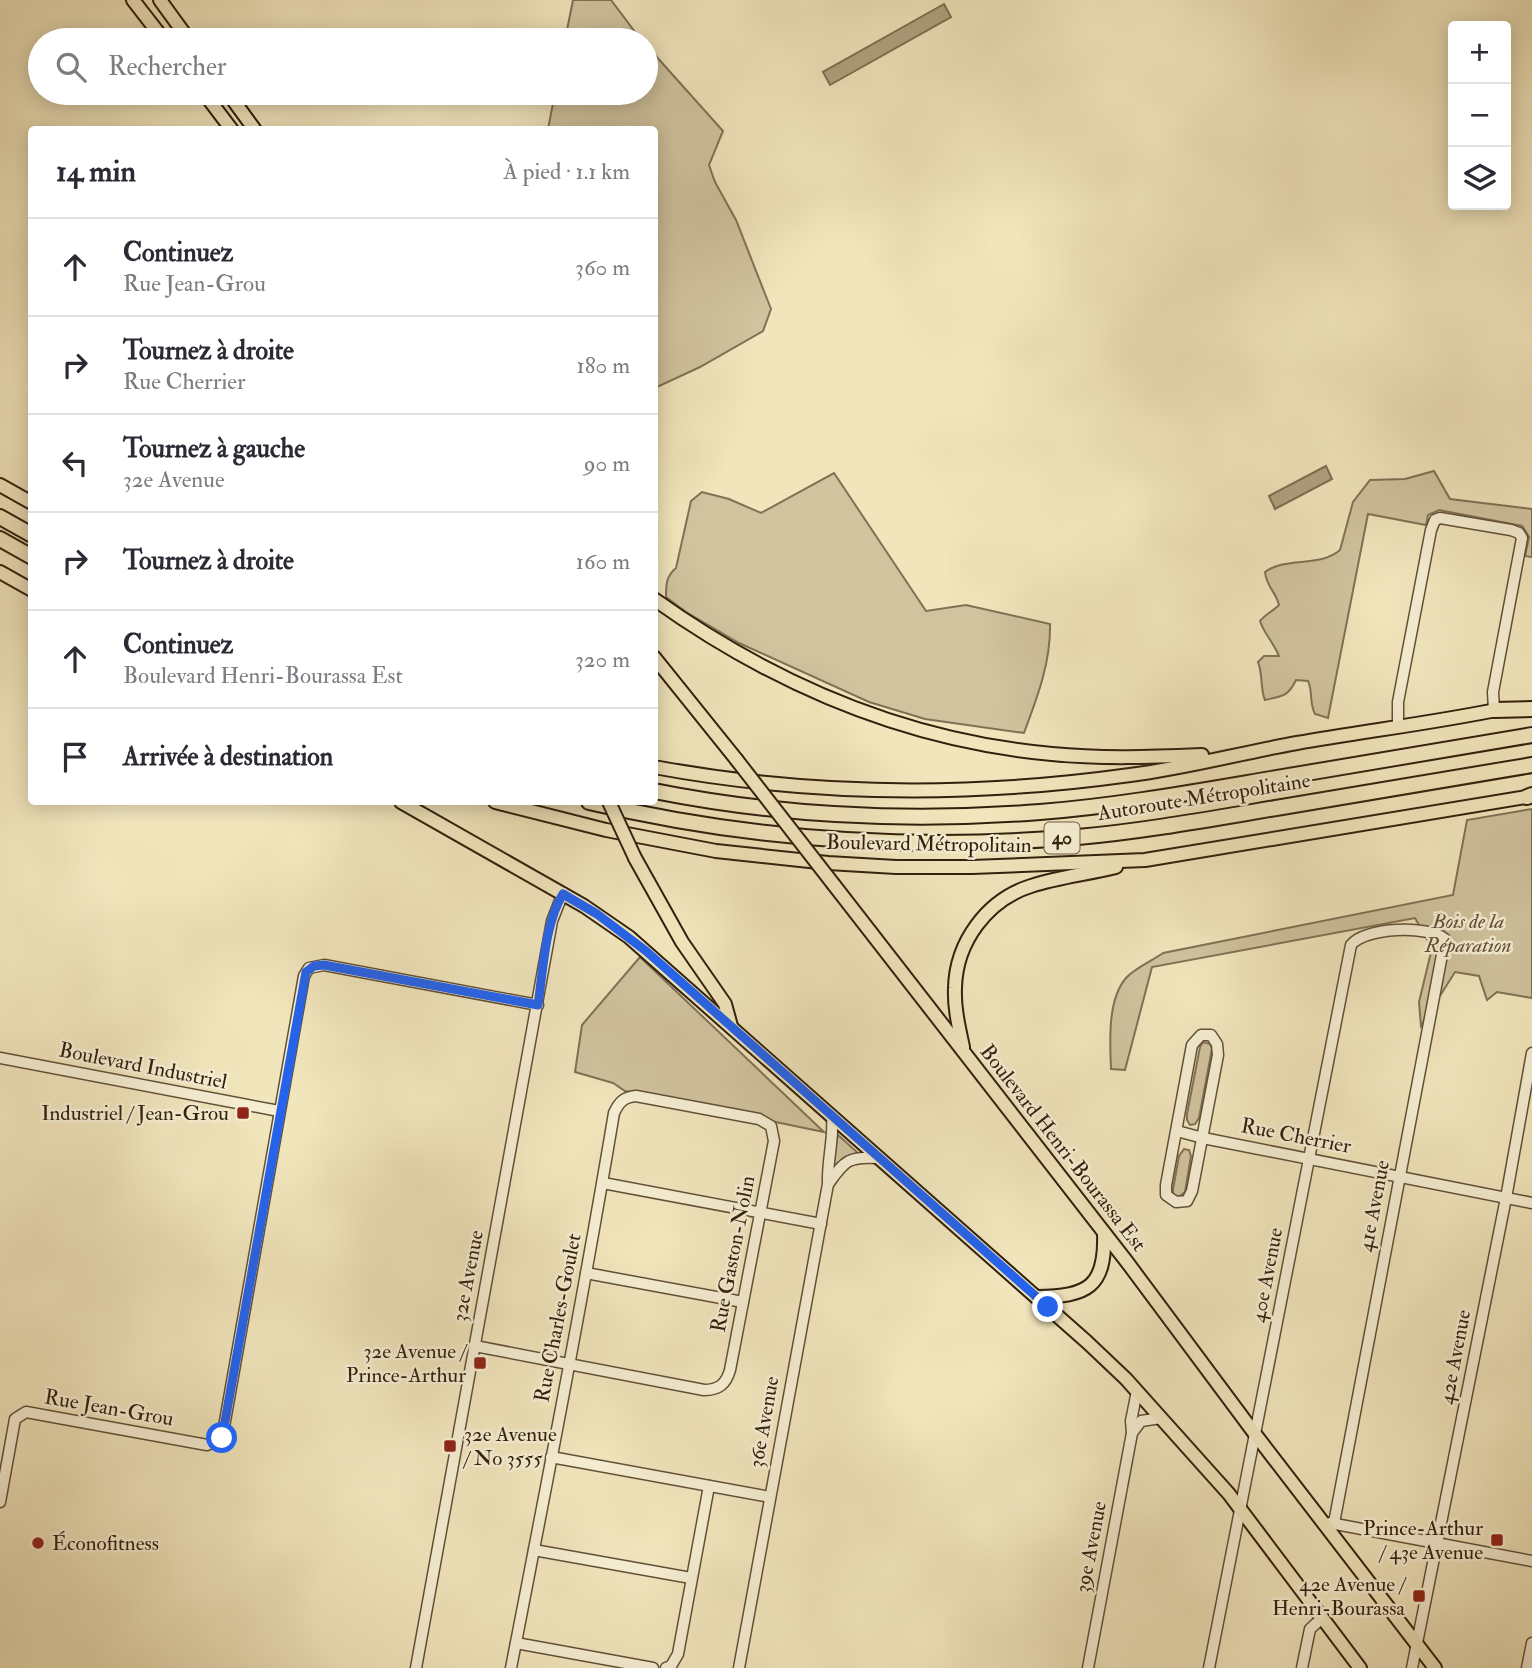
<!DOCTYPE html>
<html lang="fr">
<head>
<meta charset="utf-8">
<style>
	body { margin:0; font-family:"IM FELL Double Pica",serif; background:#f7f7f7; color:#2b2b33 }
	.controls { position:absolute; right:21px; top:21px; display:grid; overflow:hidden; border-radius:7px; box-shadow:0 4px 18px #0003 }
	.controls button { width:63px; height:63px; display:grid; place-items:center; padding:0; border:0; border-bottom:2px solid #e1e1e2; background:#fff; color:#2b2b33; font:35px sans-serif }
	.stop { position:absolute; width:21px; height:21px; margin:-16px; border:5px solid #2563eb; border-radius:50%; background:#fff }
	.stop.end { background:#2563eb; border-color:#fff; box-shadow:0 2px 7px #0008 }
	.list { margin:0; padding:0; list-style:none }
	h2 { display:flex; justify-content:space-between; align-items:center; height:91px; margin:0; padding:0 28px; font-size:30px }
	h2 small { font-size:23px; font-weight:400; color:#7c7c81 }
	.list li { display:grid; grid-template-columns:46px 1fr auto; gap:21px; align-items:center; box-sizing:border-box; height:98px; padding:0 28px; border-top:2px solid #e1e1e2 }
	.list b { display:block; font-size:26px; white-space:nowrap }
	.list p { margin:0; font-size:23px; white-space:nowrap; color:#7c7c81 }
	.list em { font-size:23px; font-style:normal; color:#7c7c81 }
	.icon { flex:none; width:38px; height:38px; fill:none; stroke:currentColor; stroke-width:2; stroke-linecap:round; stroke-linejoin:round }
	.map { position:relative; flex:none; width:1532px; height:1668px; overflow:hidden }
	.search { position:absolute; background:#fff; box-shadow:0 4px 18px #0003; left:28px; top:28px; width:630px; height:77px; display:flex; align-items:center; gap:18px; box-sizing:border-box; padding:0 24px; border-radius:38px; color:#7c7c81; font-size:26px }
	.panel { position:absolute; background:#fff; box-shadow:0 4px 18px #0003; left:28px; top:126px; width:630px; height:679px; border-radius:7px }
	.map>svg:first-child { display:block }
</style>
</head>
<body>
<div class="map">
<svg width="1532" height="1668" viewBox="0 0 1532 1668">
	<rect width="100%" height="100%" fill="#f1e5bc"/>
	<filter id="stains"><feTurbulence type="fractalNoise" baseFrequency=".00286" numOctaves="4"/><feColorMatrix values="0 0 0 0 .2 0 0 0 0 .09 0 0 0 0 .02 0 0 0 .5 -.17"/></filter>
	<radialGradient id="worn" r=".72"><stop offset=".6" stop-color="#630" stop-opacity="0"/><stop offset="1" stop-color="#630" stop-opacity=".3"/></radialGradient>
	<g fill="#d0c39e" stroke="#807155" stroke-width="2">
		<path d="M573,0H611L641,40H565Z"/>
		<path d="M646,45L723,131L709,165L715,182L736,220L771,309L763,331L700,367L655,388L654,130L548,129L555,93H646Z"/>
		<path d="M1434,471L1450,499L1532,509V557L1525,556L1529,537L1522,526L1439,510L1428,515L1426,525L1368,514L1328,718L1315,714C1309,703 1313,691 1308,681L1296,680C1288,697 1282,696 1265,700C1260,689 1263,674 1258,662L1264,656H1279C1274,643 1264,634 1260,621C1266,614 1273,611 1279,605C1276,592 1266,586 1265,572C1287,556 1319,568 1340,550L1353,502L1370,480L1405,479Z"/>
		<path d="M834,473L926,611L966,605L1050,624C1051,662 1037,698 1024,733L925,719L869,702L739,643L686,612L666,597C666,585 666,576 676,568L691,501L702,492L729,499L761,513Z"/>
		<path d="M1532,809V998L1497,992L1487,1000L1479,976L1455,972L1421,1026L1419,1002L1432,948L1415,918L1152,967L1125,1070L1111,1069C1110,1043 1107,1000 1126,978C1135,968 1152,961 1163,953L1453,895L1467,820Z"/>
		<path d="M640,957L824,1132L625,1091L613,1083L575,1072L582,1025Z"/>
		<path d="M1203,1042L1210,1044L1212,1049L1199,1118L1195,1124L1190,1125L1187,1120V1114L1200,1047Z"/>
		<path d="M838,1135L858,1153L845,1157L834,1166L832,1163Z"/>
		<path d="M1184,1149L1189,1150L1191,1156L1185,1192L1177,1198L1173,1194V1189L1179,1156Z"/>
	</g>
	<g fill="#b0a280" stroke="#7d6e52" stroke-width="2">
		<path d="M944,4L951,17L830,85L823,72Z"/>
		<path d="M1326,466L1332,479L1275,509L1269,496Z"/>
	</g>
	<g fill="none" stroke-linecap="round" stroke-linejoin="round">
		<g stroke="#615038" stroke-width="13">
			<g id="minor">
				<path d="M1398,726V702L1431,530L1435,520L1440,518L1511,530L1519,533L1522,538L1493,692L1494,710"/>
				<path d="M1201,1035H1211L1217,1044L1218,1055L1192,1191L1187,1201L1176,1202L1166,1195V1185L1192,1045Z"/>
				<path d="M0,1058L279,1111"/>
				<path d="M1177,1131L1203,1138L1532,1203"/>
				<path d="M603,1183L821,1224"/>
				<path d="M829,1183C845,1160 850,1156 878,1158"/>
				<path d="M586,1273L743,1302"/>
				<path d="M475,1346L704,1390C719,1390 726,1384 730,1370L774,1141L771,1126L759,1119L636,1096C624,1097 619,1102 614,1113C583,1298 547,1483 511,1668"/>
				<path d="M1132,1433L1141,1421L1161,1418"/>
				<path d="M551,1457L770,1497"/>
				<path d="M0,1502L15,1419L26,1412L207,1445L222,1438L304,976L309,968L324,965L538,1005"/>
				<path d="M1330,1523L1532,1561"/>
				<path d="M534,1550L691,1578"/>
				<path d="M516,1643L653,1668"/>
				<path d="M416,1668L552,921L563,893"/>
				<path d="M666,1668L671,1666L678,1654L709,1486"/>
				<path d="M739,1668L828,1184C827,1161 834,1139 832,1116"/>
				<path d="M1088,1668L1132,1433L1131,1421L1137,1391"/>
				<path d="M1209,1668L1351,945C1365,927 1428,925 1445,939L1334,1523"/>
				<path d="M1302,1668L1310,1629L1321,1619"/>
				<path d="M1412,1668L1506,1198L1532,1053"/>
				<path d="M1527,1668L1532,1643"/>
			</g>
		</g>
		<g stroke="#311f0c" stroke-width="16">
			<g id="major">
				<path d="M133,0L164,40"/>
				<path d="M160,0L189,40"/>
				<path d="M204,93L232,130"/>
				<path d="M228,93L255,130"/>
				<path d="M0,485L32,503"/>
				<path d="M0,572L32,590"/>
				<path d="M654,599C773,684 906,741 1052,754C1102,759 1152,757 1202,755"/>
				<path d="M654,657L736,759"/>
				<path d="M654,767C811,796 972,797 1130,775C1186,768 1241,753 1297,743C1365,731 1433,723 1501,709"/>
				<path d="M401,802L584,906L629,937L1087,1342L1126,1379L1229,1494L1360,1668"/>
				<path d="M495,802L606,830L716,851L828,863L896,867H972L1145,860L1532,796"/>
				<path d="M635,858L682,942L725,1004L731,1026"/>
				<path d="M834,885L1127,1262L1255,1434L1435,1668"/>
				<path d="M963,1047C959,1028 954,1008 955,988C956,942 987,900 1031,886C1058,877 1088,874 1116,867"/>
				<path d="M1037,1297C1087,1296 1106,1288 1104,1233"/>
			</g>
		</g>
		<g stroke="#311f0c" stroke-width="18">
			<g id="highway">
				<path d="M0,517L32,535"/>
				<path d="M0,539L32,557"/>
				<path d="M1494,710L1532,709"/>
				<path d="M654,791C780,816 912,822 1040,812C1117,806 1194,792 1271,779C1358,765 1445,750 1532,735"/>
				<path d="M1527,797L1532,795"/>
				<path d="M589,802C749,840 914,851 1078,837C1144,831 1210,819 1276,808C1362,794 1447,779 1532,765"/>
			</g>
		</g>
		<use href="#minor" stroke="#f6eed3" stroke-width="10"/>
		<use href="#major" stroke="#f1e5bc" stroke-width="12"/>
		<use href="#highway" stroke="#f1e5bc" stroke-width="14"/>
		<g stroke="#311f0c" stroke-width="16" stroke-linecap="butt">
			<g id="major-bridge">
				<path d="M736,759L834,885"/>
				<path d="M609,802L635,858"/>
			</g>
		</g>
		<use href="#major-bridge" stroke="#f1e5bc" stroke-width="12"/>
	</g>
	<g fill="none" stroke-linecap="round" stroke-linejoin="round">
		<path stroke="#2563eb" stroke-width="9" d="M222,1438L306,972L314,966L324,965L538,1005C543,971 545,922 563,894L597,914L646,951L1048,1307"/>
	</g>
	<g fill="#8f2418" stroke="#f6eed3" stroke-width="2.5">
		<rect x="236" y="1106" width="14" height="14" rx="3.5"/>
		<rect x="473" y="1356" width="14" height="14" rx="3.5"/>
		<rect x="443" y="1439" width="14" height="14" rx="3.5"/>
		<rect x="1490" y="1533" width="14" height="14" rx="3.5"/>
		<circle cx="38" cy="1543" r="7"/>
		<rect x="1412" y="1589" width="14" height="14" rx="3.5"/>
	</g>
	<g text-anchor="middle" dominant-baseline="central" stroke-width="5" stroke-linejoin="round" paint-order="stroke">
		<rect fill="#f6eed3" stroke="#6c5d48" stroke-width="2" x="1044.5" y="822.5" width="35" height="31" rx="5"/>
		<g font-size="19" font-weight="bold" fill="#311f0c">
			<text x="1062" y="838">40</text>
		</g>
		<g font-size="21" fill="#311f0c" stroke="#f6eed3">
			<text transform="translate(1204 797) rotate(-9)">Autoroute Métropolitaine</text>
			<text transform="translate(929 844) rotate(1)">Boulevard Métropolitain</text>
			<text transform="translate(143 1066) rotate(11)">Boulevard Industriel</text>
			<text transform="translate(1296 1136) rotate(11)">Rue Cherrier</text>
			<text transform="translate(1063 1148) rotate(52)">Boulevard Henri-Bourassa Est</text>
			<text transform="translate(1374 1206) rotate(-79)">41e Avenue</text>
			<text transform="translate(733 1254) rotate(-79)">Rue Gaston-Nolin</text>
			<text transform="translate(1267 1275) rotate(-79)">40e Avenue</text>
			<text transform="translate(468 1276) rotate(-79)">32e Avenue</text>
			<text transform="translate(558 1318) rotate(-79)">Rue Charles-Goulet</text>
			<text transform="translate(1455 1357) rotate(-79)">42e Avenue</text>
			<text transform="translate(109 1408) rotate(10)">Rue Jean-Grou</text>
			<text transform="translate(764 1422) rotate(-80)">36e Avenue</text>
			<text transform="translate(1091 1547) rotate(-79)">39e Avenue</text>
		</g>
		<g font-size="21" font-style="italic" fill="#615038" stroke="#f6eed3">
			<text x="1468" y="921">Bois de la<tspan x="1468" dy="24">Réparation</tspan></text>
		</g>
		<g font-size="21" fill="#311f0c" stroke="#f6eed3" text-anchor="end">
			<text x="229" y="1113">Industriel / Jean-Grou</text>
			<text x="466" y="1351">32e Avenue /<tspan x="466" dy="24">Prince-Arthur</tspan></text>
			<text x="464" y="1434" text-anchor="start">32e Avenue<tspan x="464" dy="24">/ No 3555</tspan></text>
			<text x="1483" y="1528">Prince-Arthur<tspan x="1483" dy="24">/ 43e Avenue</tspan></text>
			<text x="52" y="1543" text-anchor="start">Éconofitness</text>
			<text x="1405" y="1584">42e Avenue /<tspan x="1405" dy="24">Henri-Bourassa</tspan></text>
		</g>
	</g>
	<rect width="100%" height="100%" filter="url(#stains)"/>
	<rect width="100%" height="100%" fill="url(#worn)"/>
</svg>
<div class="controls">
<button>+</button>
<button>−</button>
<button><svg class="icon" aria-label="layers" viewBox="0 0 24 24"><path d="M12 4l9 5-9 5-9-5zM3 14l9 5 9-5"/></svg></button>
</div>
<div class="stop" style="left:222px;top:1438px"></div>
<div class="stop end" style="left:1048px;top:1307px"></div>
<div class="search"><svg class="icon" aria-label="search" viewBox="0 0 24 24"><circle cx="10" cy="10" r="6"/><path d="M15 15l6 6"/></svg>Rechercher</div>
<section class="panel">
<h2>14 min<small>À pied · 1.1 km</small></h2>
<ul class="list">
<li><svg class="icon" aria-label="ahead" viewBox="0 0 24 24"><path d="M12 20V5M6 11l6-6 6 6"/></svg><div><b>Continuez</b><p>Rue Jean-Grou</p></div><em>360 m</em></li>
<li><svg class="icon" aria-label="right" viewBox="0 0 24 24"><path d="M7 20v-9h11M14 6l5 5-5 5"/></svg><div><b>Tournez à droite</b><p>Rue Cherrier</p></div><em>180 m</em></li>
<li><svg class="icon" aria-label="left" viewBox="0 0 24 24"><path d="M17 20v-9H6M10 6l-5 5 5 5"/></svg><div><b>Tournez à gauche</b><p>32e Avenue</p></div><em>90 m</em></li>
<li><svg class="icon" aria-label="right" viewBox="0 0 24 24"><path d="M7 20v-9h11M14 6l5 5-5 5"/></svg><div><b>Tournez à droite</b></div><em>160 m</em></li>
<li><svg class="icon" aria-label="ahead" viewBox="0 0 24 24"><path d="M12 20V5M6 11l6-6 6 6"/></svg><div><b>Continuez</b><p>Boulevard Henri-Bourassa Est</p></div><em>320 m</em></li>
<li><svg class="icon" aria-label="arrive" viewBox="0 0 24 24"><path d="M6 21V4h12l-3 4 3 4H6"/></svg><div><b>Arrivée à destination</b></div></li>
</ul>
</section>
</div>
</body>
</html>
